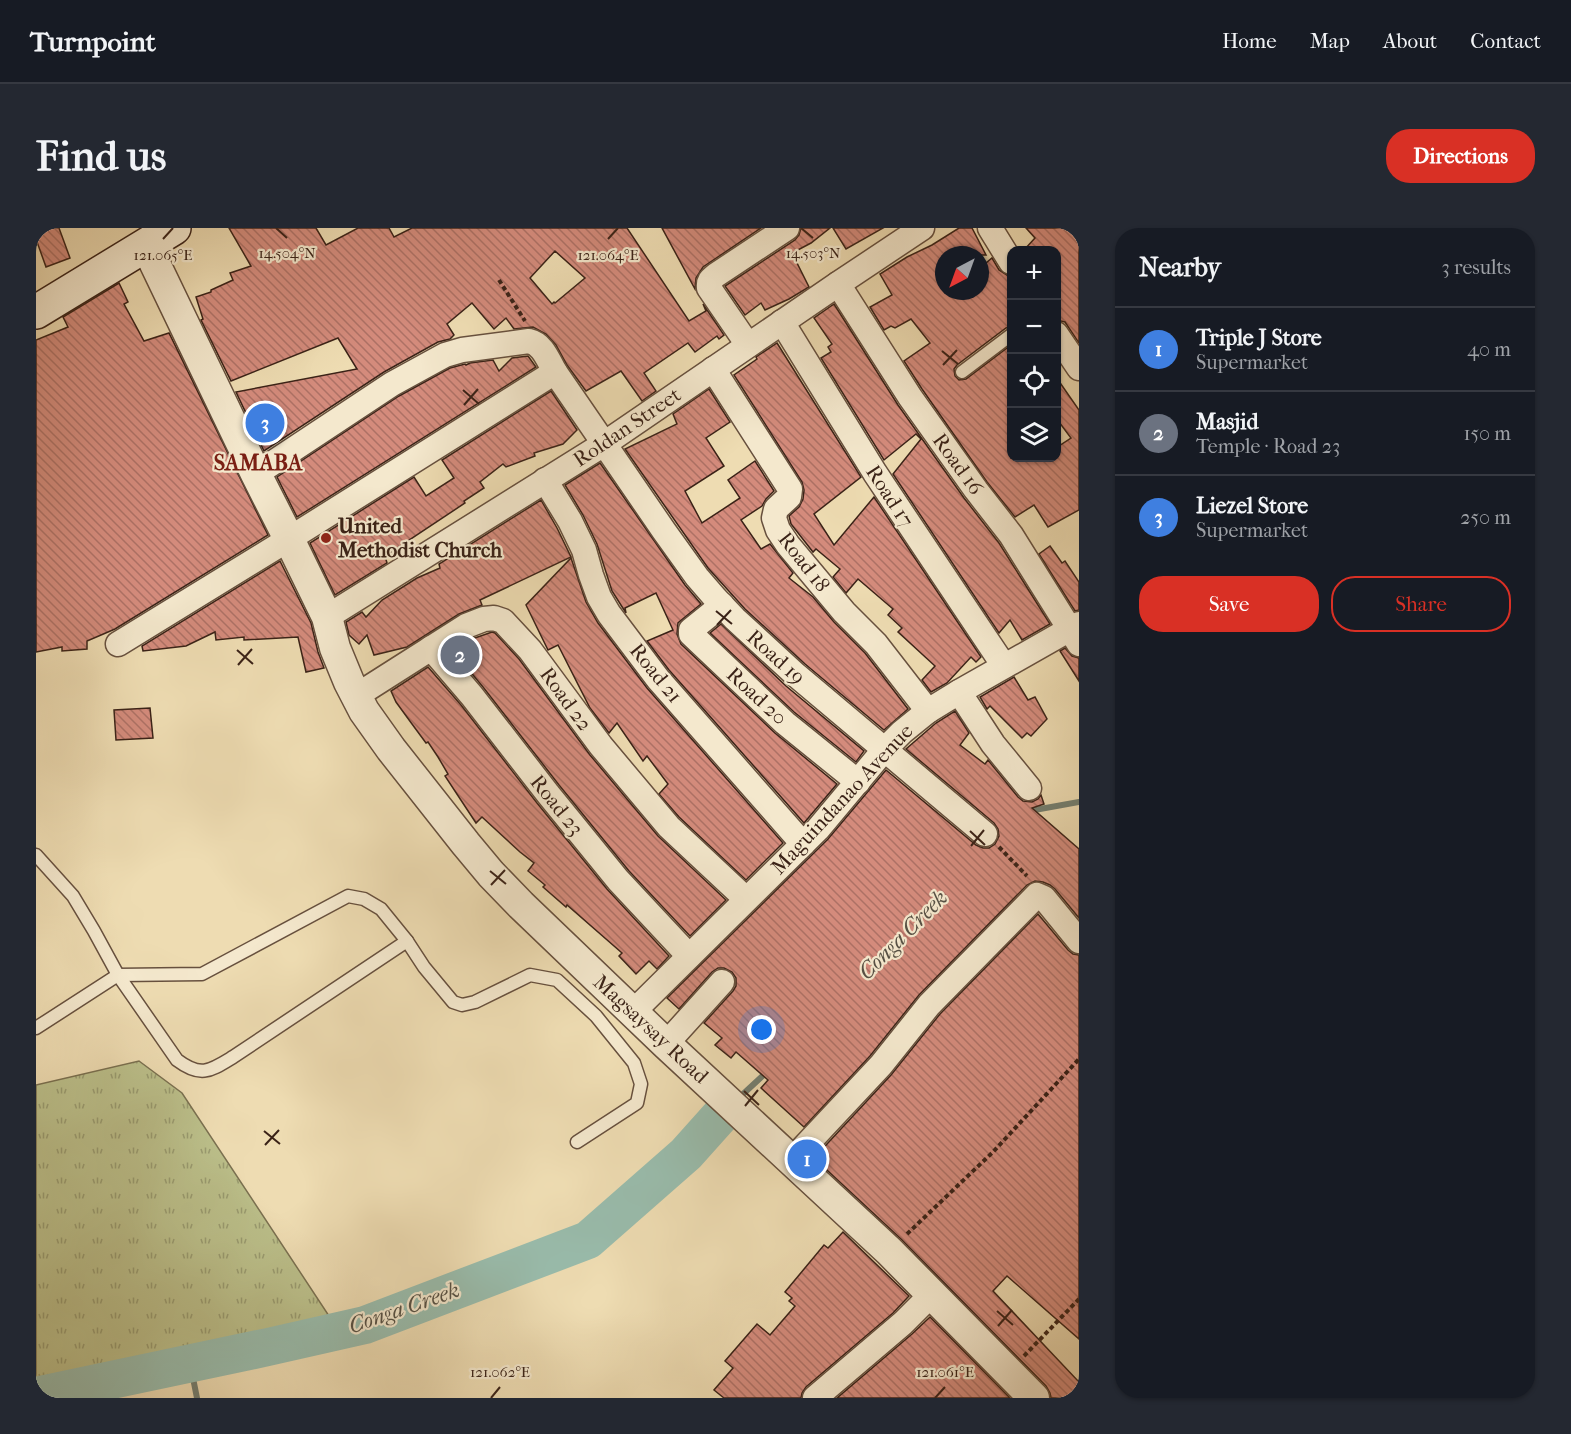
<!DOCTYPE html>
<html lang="en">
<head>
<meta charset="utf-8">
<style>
	body { margin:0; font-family:"IM FELL French Canon",serif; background:#242831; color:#f1f3f6 }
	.controls { position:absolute; right:18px; top:18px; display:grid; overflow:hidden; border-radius:12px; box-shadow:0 2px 4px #0004 }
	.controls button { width:54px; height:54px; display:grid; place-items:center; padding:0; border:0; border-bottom:2px solid #363941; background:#171b24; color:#f1f3f6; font:30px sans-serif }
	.compass { position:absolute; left:899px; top:18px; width:54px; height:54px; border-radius:50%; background:#171b24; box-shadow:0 2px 4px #0004; rotate:221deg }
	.you { position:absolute; left:726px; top:802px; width:21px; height:21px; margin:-15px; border:4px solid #fff; border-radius:50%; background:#1a73e8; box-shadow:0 0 0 9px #1a73e833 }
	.badge { display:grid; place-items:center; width:39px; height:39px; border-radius:50%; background:#d93025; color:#fff; font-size:20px; font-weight:700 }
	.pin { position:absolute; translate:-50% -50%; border:3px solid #fff; box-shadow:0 2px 6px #0006 }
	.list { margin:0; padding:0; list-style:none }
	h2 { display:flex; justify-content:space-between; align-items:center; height:78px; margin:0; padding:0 24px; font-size:26px }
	h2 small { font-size:20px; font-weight:400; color:#9ea1a6 }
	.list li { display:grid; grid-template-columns:39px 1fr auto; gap:18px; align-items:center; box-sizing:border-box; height:84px; padding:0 24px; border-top:2px solid #363941 }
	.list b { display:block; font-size:22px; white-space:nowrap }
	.list p { margin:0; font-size:20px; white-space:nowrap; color:#9ea1a6 }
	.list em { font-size:20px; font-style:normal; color:#9ea1a6 }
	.actions { display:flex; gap:12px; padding:18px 24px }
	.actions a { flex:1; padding:14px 0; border:2px solid #d93025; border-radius:24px; text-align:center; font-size:21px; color:#d93025 }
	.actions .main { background:#d93025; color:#fff }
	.icon { flex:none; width:33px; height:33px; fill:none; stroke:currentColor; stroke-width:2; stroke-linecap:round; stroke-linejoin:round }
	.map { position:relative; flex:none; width:1043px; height:1170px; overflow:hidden; border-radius:24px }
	header { display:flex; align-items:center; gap:36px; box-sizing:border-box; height:84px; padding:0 30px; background:#171b24; border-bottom:2px solid #363941 }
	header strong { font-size:28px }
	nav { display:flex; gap:33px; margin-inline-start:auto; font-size:21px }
	.intro { display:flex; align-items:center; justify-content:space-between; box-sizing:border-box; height:144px; padding:0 36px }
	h1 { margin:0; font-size:42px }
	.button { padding:15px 27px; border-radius:24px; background:#d93025; color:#fff; font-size:21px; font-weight:700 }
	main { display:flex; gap:36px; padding:0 36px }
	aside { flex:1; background:#171b24; border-radius:24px; box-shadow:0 2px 4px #0004 }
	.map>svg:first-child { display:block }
</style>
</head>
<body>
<header>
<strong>Turnpoint</strong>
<nav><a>Home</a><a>Map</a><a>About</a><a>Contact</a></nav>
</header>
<div class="intro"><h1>Find us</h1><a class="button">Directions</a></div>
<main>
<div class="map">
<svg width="1043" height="1170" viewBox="0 0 1043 1170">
	<defs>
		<pattern id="grass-tufts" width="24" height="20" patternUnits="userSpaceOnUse" patternTransform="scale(1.5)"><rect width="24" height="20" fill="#bbbf8a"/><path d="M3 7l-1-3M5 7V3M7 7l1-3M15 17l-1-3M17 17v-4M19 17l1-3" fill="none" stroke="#999b70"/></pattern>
		<pattern id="building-back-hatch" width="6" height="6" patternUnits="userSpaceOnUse" patternTransform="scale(1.5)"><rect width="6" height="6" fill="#d48b7c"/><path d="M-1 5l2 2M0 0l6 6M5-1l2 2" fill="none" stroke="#ad7165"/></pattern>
	</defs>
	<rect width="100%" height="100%" fill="#eedcb2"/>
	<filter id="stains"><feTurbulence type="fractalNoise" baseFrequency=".00333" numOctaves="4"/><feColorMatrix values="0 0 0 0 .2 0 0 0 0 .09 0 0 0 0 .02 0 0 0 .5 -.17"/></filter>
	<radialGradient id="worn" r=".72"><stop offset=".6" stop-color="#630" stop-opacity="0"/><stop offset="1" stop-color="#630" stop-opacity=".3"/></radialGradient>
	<path fill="url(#grass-tufts)" stroke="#7a7050" stroke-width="1.5" d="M103,833L146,865L297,1094L0,1158V857Z"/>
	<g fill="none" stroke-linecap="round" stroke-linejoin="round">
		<g stroke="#737e70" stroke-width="6">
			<path d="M991,585L993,583L1043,574"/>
			<path d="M706,867L733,842"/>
			<path d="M154,1135L161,1170"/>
		</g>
		<path stroke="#99bcac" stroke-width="38" d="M0,1168L232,1119L329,1097L552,1012L650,926L684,888"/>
	</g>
	<g fill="url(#building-back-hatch)" stroke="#3a2217" stroke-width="1.5" fill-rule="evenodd">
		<path d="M0,0H23L34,30L10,39L0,11Z"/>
		<path d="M193,0H280L290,17L322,0H353L358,9L376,0H591L653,93L670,83L667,76L688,107L683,111L681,108L659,124L652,115L608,145L620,163L606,173L585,143L550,163L531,137L520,117L510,106L497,99L478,101L470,90L458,101L436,75L411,96L418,107L414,111L402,114L348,144L228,223L200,164L321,141L302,110L195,153L165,92L167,91L160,69L175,64V62L197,52L194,45L215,38ZM519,23L549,50L519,75L518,74L516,76L494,50Z"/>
		<path d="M626,0H725L667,39L660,50L659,61Z"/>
		<path d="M765,0H794L775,15L756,25L773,59L753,71L729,82L725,75L709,87L689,58L759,12L763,7Z"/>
		<path d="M797,0H847L810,21Z"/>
		<path d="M923,0H936L950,27H908V63H944V40L956,30L963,42L971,47L975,53V99L970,100L921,137L918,141L919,148L923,152L930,151L975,117V230H1020V220L1035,210L1020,190V149L1043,182V282L1012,299L998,277L979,289L951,254L886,161L868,133L894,115L875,91L859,100L855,98L848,102L834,79L856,67L844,46L871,29L896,17Z"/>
		<path d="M990,0H1043V115L1029,94L1020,92V22H988L999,10Z"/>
		<path d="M83,55L92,74L88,76L108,113L133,105L232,307L79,401L51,413V421L26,423V419L0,424V112L32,99L27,89Z"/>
		<path d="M798,76L862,177L928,270L963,315L1014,396L986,412L974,392L963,405L857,246L885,211L880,206L848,232L785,130L795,124L792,119L796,116L778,90Z"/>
		<path d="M741,115L825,249L778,286L798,317L838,269L945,429L940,434L935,429L911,455L895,464L886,452L899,438L862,404L866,400L852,387L857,381L822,351L810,365L797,349L804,341L780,321L777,324L755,296L753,288L763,279L767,271L768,262L766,254L698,147L721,131L720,129Z"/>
		<path d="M492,128L500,139L261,289L241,249L363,168L414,140L429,136L430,137L434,135L457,132L463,143L476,130Z"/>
		<path d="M673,161L694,194L670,210L688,238L649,263L666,295L704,270L692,252L719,233L738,263L730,271L726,278L705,292L725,321L734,316L757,345L753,350L777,369L798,394L829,425L872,481L848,502L769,436L709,381L691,361L672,340L589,221L641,196L637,186Z"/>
		<path d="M515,163L541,202L527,216L498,225L499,228L470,239L467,236L444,254L448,260L428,273L429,275L349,328L351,335L299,367L274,315L378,249L390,268L418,250L406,232Z"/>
		<path d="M564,235L649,357L665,376L642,395L641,406L645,416L739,505L801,556L768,595L633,442L611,413L637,402L620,365L589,380L590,385L576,363L561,316L547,287L529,257Z"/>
		<path d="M505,272L521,300L535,329L444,372L446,377L423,386L371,419L338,427L331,407L323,416L313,407L310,394L326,384L330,389L346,372L381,350L404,340L403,336Z"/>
		<path d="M1014,318L1026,335L1029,333L1043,354V382L1039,383L1003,326Z"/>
		<path d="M535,330L550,374L562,395L611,460L747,615L710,652L643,589L623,566L632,556L611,528L607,533L581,495L573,505L554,480L522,417L512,422L490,377Z"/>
		<path d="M244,333L275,395L282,424L288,440L270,444L262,409L208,412V409L180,412L179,404L150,418L107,423L106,418Z"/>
		<path d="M685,396L750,458L828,523L820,534L758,484L674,405Z"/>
		<path d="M456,404L459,405L483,431L554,527L622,608L690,672L654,708L593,643L523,557L447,459L417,423L436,411Z"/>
		<path d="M1029,420L1036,428L1043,430V453L1024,423Z"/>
		<path d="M392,439L425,477L501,575L571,661L633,728L621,741L613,733L600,746L583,728L586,725L531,677L530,679L507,659L509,657L492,643L498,635L484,624L446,589L440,595L409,548L412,546L402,529L392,514L390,515L376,496L360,474L355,463Z"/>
		<path d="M978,449L992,472L999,469L1011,491L995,508L991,505L986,510L954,478L951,481L944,469Z"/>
		<path d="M114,480L117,510L80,512L78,482Z"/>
		<path d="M919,483L933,505L924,517L949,536L952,532L982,569L987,573L996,574L1002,571L1005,567L1008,576L996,580L1043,621V690L1019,661L1014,657L1007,654L999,653L991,657L883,767L834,828L768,899L725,860L732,852L700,824L695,830L679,817L686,810L668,795L697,763L700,758V750L696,744L688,740H682L676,744L643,781L631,770L792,611L850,542L940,617L947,620H953L959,616L963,608L962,601L958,595L870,521L900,495Z"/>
		<path d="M1002,686L1032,722L1037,726L1043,727V1111L971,1048L957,1063L1043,1154V1158L1031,1170H1015L1014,1165L1010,1158L865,1011L778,930L855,847L904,786Z"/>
		<path d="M807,1004L873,1068L857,1085L770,1159L766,1165L765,1170H688L678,1162L697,1140L689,1133L721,1096L734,1107L759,1078L753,1073L756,1070L749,1064L788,1017L792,1020Z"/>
		<path d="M894,1089L974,1170H801L876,1106Z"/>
	</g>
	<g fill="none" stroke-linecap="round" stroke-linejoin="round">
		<g stroke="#67503e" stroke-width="15">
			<g id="service">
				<path d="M926,144L975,107"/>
				<path d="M0,627L37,668L58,703L82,747L141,832C165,850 174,843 197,829L371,713"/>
				<path d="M0,800L82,747L166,746L312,668L328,671L345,681L371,713L388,739L417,774L426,777L439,774L494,747L521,752L560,788L598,835L605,856L601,875L541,914"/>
			</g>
		</g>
		<g stroke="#67503e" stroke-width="27">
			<g id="minor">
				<path d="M954,0L975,34"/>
				<path d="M802,56L874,169L940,262L975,307L1043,416"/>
				<path d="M746,94L839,245L968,438"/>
				<path d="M1020,106L1043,140"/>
				<path d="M712,117L673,60C672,53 675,51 680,47L751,0"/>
				<path d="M677,141L754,261L753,269L740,281L738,290L742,302L752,317L808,384L840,416L892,483"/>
				<path d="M220,246L356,156L409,127L426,122L493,113C507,116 512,132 519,144L628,303L661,349L680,371L699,391L760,447L949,606"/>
				<path d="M509,252L534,293L548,322L555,347L563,369L573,386L622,451L767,616"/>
				<path d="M686,377L655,402V406L749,495L822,554"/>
				<path d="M291,389L568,216L802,56L886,0"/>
				<path d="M82,416L253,311L519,144"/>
				<path d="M395,420L436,468L512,566L582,652L653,728"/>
				<path d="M923,464L957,516L993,560"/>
				<path d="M320,468L430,398L448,391L458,390L467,393L494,422L565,518L633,599L710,671"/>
				<path d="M597,784L782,601L848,522L866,504L892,483L923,464L1043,396"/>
				<path d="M630,816L686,754"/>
				<path d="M756,932L845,837L893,777L1001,667L1008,670L1043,713"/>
				<path d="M779,1170L867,1095L896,1066"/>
			</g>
		</g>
		<g stroke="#67503e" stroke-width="33">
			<path id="tertiary" d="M110,17L220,246L253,311L291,389L299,420L313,454L328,483L355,521L430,616L455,646L485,677L630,816L853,1023L998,1170"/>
		</g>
		<g stroke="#3a2217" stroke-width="36">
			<path id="secondary" d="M0,84L138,0"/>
		</g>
		<g stroke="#3a2217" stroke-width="4" stroke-dasharray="4.5 3" stroke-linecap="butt">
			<path d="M463,52L489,93"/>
			<path d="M963,619L991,648"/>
			<path d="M871,1006L957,924L1043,831"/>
			<path d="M988,1128L1043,1071"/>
		</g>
		<use href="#service" stroke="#f4e8cd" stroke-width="12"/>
		<use href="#minor" stroke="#f4e8cd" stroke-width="24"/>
		<use href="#tertiary" stroke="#f4e8cd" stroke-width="30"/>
		<use href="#secondary" stroke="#f4e8cd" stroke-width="33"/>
	</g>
	<path fill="none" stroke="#3a2217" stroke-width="2" d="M240,0L251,10M765,0L777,10M127,11L137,0M572,11L582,0M906,123L922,136M907,137L921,122M427,162L443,176M428,177L442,161M680,383L696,396M681,397L695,382M201,422L217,436M202,437L216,421M934,603L949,617M935,618L948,602M454,643L470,656M455,657L469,642M708,863L723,877M709,878L722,862M228,903L244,916M229,917L243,902M961,1083L977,1097M962,1098L976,1082M455,1170L464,1159M899,1170L909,1159"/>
	<circle fill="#8f2418" stroke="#f4e8cd" stroke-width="2" cx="290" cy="310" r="6"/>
	<g text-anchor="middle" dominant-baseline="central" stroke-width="4.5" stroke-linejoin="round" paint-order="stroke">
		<g font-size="21" fill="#3a2217" stroke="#f4e8cd">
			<text transform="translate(591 199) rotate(-34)">Roldan Street</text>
			<text transform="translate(922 236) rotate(54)">Road 16</text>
			<text transform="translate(854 268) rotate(57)">Road 17</text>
			<text transform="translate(768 334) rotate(52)">Road 18</text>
			<text transform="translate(740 429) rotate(42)">Road 19</text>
			<text transform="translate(620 445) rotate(51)">Road 21</text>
			<text transform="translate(721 468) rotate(43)">Road 20</text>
			<text transform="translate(530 471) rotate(54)">Road 22</text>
			<text transform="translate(806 571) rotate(-47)">Maguindanao Avenue</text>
			<text transform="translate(521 577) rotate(51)">Road 23</text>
			<text transform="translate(615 801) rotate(43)">Magsaysay Road</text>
		</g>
		<g font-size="21" font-weight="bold" fill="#3a2217" stroke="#f4e8cd" text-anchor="start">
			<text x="302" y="298">United<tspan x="302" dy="24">Methodist Church</tspan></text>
		</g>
		<g font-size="22" font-weight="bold" fill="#7a1f14" stroke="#f4e8cd">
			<text x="222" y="235">SAMABA</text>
		</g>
		<g font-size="22" font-style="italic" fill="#565044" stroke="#f4e8cd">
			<text transform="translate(867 707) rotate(-45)">Conga Creek</text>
			<text transform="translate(368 1080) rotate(-19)">Conga Creek</text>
		</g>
	</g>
	<g font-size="15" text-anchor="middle" fill="#3a2217" stroke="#f4e8cd" stroke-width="4.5" stroke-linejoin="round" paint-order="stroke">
		<text x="251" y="30">14.504°N</text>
		<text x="777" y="30">14.503°N</text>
		<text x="127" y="32">121.065°E</text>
		<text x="572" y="32">121.064°E</text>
		<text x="464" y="1149">121.062°E</text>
		<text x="909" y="1149">121.061°E</text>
	</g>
	<rect width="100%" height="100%" filter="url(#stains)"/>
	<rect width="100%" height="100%" fill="url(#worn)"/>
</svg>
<div class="controls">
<button>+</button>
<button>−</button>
<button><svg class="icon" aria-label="locate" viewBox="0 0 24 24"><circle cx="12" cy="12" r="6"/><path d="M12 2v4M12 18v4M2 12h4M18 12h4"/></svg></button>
<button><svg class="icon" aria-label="layers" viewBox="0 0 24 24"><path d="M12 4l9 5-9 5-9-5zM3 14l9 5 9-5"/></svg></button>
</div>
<svg class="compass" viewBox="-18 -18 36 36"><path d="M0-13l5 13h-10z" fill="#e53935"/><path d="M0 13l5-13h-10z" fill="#9ea1a6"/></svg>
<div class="you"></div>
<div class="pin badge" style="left:771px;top:931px;background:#3f7fe0">1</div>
<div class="pin badge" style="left:424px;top:427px;background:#6b7280">2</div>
<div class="pin badge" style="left:229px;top:195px;background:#3f7fe0">3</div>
</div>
<aside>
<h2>Nearby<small>3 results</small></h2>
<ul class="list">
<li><span class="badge" style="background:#3f7fe0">1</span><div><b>Triple J Store</b><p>Supermarket</p></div><em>40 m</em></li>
<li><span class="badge" style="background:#6b7280">2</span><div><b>Masjid</b><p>Temple · Road 23</p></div><em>150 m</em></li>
<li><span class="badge" style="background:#3f7fe0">3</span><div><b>Liezel Store</b><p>Supermarket</p></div><em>250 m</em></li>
</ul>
<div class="actions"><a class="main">Save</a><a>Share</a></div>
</aside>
</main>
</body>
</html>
